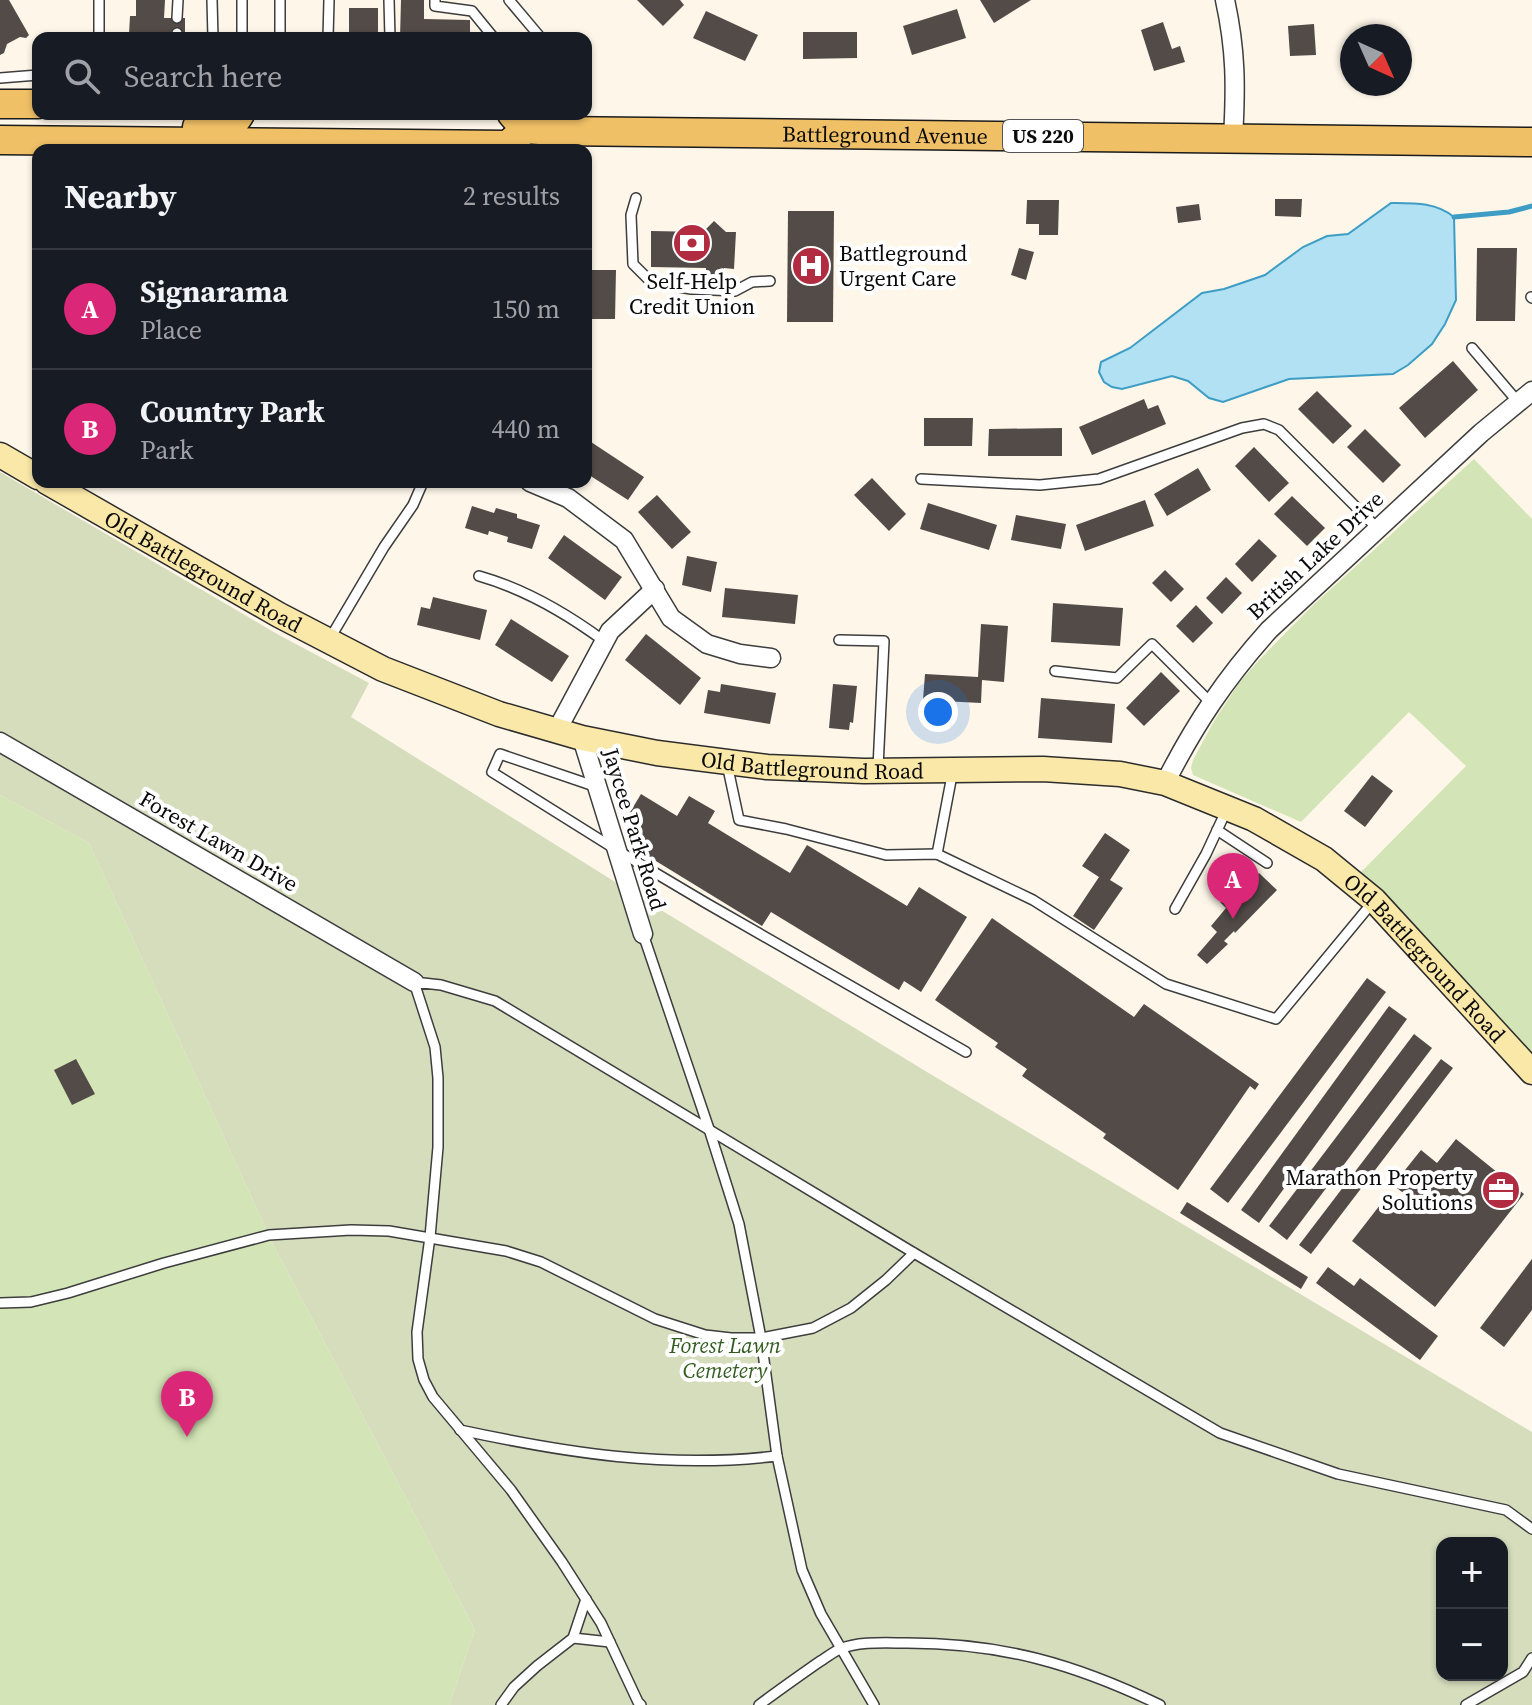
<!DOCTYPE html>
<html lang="en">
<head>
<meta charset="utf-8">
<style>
	body { margin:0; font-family:"Source Serif 4",serif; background:#20242c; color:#f1f3f6 }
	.controls { position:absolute; right:24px; bottom:24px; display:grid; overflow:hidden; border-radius:16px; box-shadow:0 2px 6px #0004 }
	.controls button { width:72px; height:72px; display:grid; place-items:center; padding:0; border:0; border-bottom:2px solid #363941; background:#171b24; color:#f1f3f6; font:40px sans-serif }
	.compass { position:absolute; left:1340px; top:24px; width:72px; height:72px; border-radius:50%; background:#171b24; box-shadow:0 2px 6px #0004; rotate:135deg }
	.you { position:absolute; left:938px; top:712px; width:28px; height:28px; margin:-20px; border:6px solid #fff; border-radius:50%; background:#1a73e8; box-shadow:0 0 0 12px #1a73e833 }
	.badge { display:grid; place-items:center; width:52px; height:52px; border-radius:50%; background:#db2777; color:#fff; font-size:26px; font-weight:700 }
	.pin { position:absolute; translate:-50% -66px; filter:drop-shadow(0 2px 4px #0008) }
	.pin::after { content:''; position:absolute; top:42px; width:28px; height:24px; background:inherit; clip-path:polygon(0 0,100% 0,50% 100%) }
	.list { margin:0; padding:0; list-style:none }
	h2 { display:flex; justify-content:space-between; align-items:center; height:104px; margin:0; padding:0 32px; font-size:34px }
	h2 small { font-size:26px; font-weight:400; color:#9ea1a6 }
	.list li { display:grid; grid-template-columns:52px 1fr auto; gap:24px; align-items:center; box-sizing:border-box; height:120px; padding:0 32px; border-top:2px solid #363941 }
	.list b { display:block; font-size:30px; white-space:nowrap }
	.list p { margin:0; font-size:26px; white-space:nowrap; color:#9ea1a6 }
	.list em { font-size:26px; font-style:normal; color:#9ea1a6 }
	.icon { flex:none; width:44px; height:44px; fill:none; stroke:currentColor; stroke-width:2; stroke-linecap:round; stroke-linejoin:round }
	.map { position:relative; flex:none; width:1532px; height:1705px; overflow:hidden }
	.search { position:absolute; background:#171b24; box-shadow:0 2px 6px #0004; left:32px; top:32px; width:560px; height:88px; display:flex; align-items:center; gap:20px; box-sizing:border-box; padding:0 28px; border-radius:16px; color:#9ea1a6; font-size:30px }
	.panel { position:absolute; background:#171b24; box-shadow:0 2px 6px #0004; left:32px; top:144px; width:560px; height:344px; border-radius:16px }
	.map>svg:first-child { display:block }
</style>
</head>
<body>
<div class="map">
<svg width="1532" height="1705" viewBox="0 0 1532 1705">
	<rect width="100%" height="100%" fill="#fef7e9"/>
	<g fill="#d3e5b6">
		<path d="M1474,459L1532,519V1053L1360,873L1466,766L1409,712L1301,822L1193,775L1191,768L1193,760L1214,721L1239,683L1259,660L1312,606Z"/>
		<path d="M0,795L89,843L273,1244L475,1630L449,1705H0Z"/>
	</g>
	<path fill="#d6ddbd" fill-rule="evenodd" d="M0,472L279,635L369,683L351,717L628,890L927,1072L1532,1432V1705H449L475,1630L273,1244L89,843L0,795ZM1442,1543H1502V1675H1442Z"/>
	<path fill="#b1e1f2" stroke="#3d9dc4" stroke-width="2" d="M1391,203C1414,203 1436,202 1454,217L1456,300L1445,324L1432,344L1408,365L1393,374L1289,379L1223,402L1209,398L1188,381L1172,376L1122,389L1112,387L1104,382L1099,372L1101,362L1130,348L1202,293L1224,289L1265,275L1303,247L1327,236L1348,234Z"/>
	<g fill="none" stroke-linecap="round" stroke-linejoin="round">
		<path stroke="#3d9dc4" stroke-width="5" d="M1454,217L1509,212L1532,206"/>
	</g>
	<g fill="#524b48">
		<path d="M0,0H9L29,35L26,38L20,37L7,44L4,53L0,55Z"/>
		<path d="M136,0H165L164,18H185V33H165V38H135V34H129L130,16H136Z"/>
		<path d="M401,0H424V19L470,20V38H400Z"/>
		<path d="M637,0H680L684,5L663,26Z"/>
		<path d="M980,0H1031L994,23Z"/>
		<rect x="349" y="8" width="29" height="30"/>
		<path d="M957,9L966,38L912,55L903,26Z"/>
		<path d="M706,11L758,35L745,61L693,38Z"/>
		<path d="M1163,22L1172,49L1180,46L1185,62L1154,71L1141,30Z"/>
		<path d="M1314,24L1316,55L1290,56L1288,26Z"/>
		<path d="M803,32H857V58L803,59Z"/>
		<path d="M1275,199H1302L1301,217L1275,216Z"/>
		<path d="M1027,200H1059L1058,235H1039V224H1026Z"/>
		<path d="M1199,204L1201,220L1178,223L1176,207Z"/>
		<path d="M788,211H834L833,322H787Z"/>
		<path d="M714,221L726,232H736L734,269L724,268V289L706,288V268L651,267V231L703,232Z"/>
		<path d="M1019,248L1034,252L1026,280L1011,275Z"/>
		<path d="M1477,248H1517L1515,321H1476Z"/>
		<path d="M586,270H616L615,319H586Z"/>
		<path d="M1453,361L1478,390L1425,438L1399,408Z"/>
		<path d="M1317,391L1352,426L1333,444L1298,409Z"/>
		<path d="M1144,399L1148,409L1158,405L1166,424L1092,455L1079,427Z"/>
		<path d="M924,418H973L972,446H924Z"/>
		<path d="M1062,428V456H988L989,429Z"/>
		<path d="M1365,429L1401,465L1383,483L1347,447Z"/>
		<path d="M588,440L644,477L628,500L586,473V443Z"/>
		<path d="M1254,447L1289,483L1269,502L1235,466Z"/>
		<path d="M1198,468L1211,490L1167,516L1154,494Z"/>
		<path d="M872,478L906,514L889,531L854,495Z"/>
		<path d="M657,495L691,532L672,549L638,512Z"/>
		<path d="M1292,496L1325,528L1307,546L1274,514Z"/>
		<path d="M1145,500L1154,526L1085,551L1076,525Z"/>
		<path d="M928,503L997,525L989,550L920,529Z"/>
		<path d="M472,506L494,513L496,508L517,514V518L540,525L532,549L507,542L508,537L489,531L488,535L465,528Z"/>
		<path d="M1016,515L1066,524L1061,549L1011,540Z"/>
		<path d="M564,535L622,577L605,600L548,558Z"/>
		<path d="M1259,539L1277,556L1252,582L1235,564Z"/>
		<path d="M687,556L717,562L711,592L682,585Z"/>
		<path d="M1165,570L1184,589L1171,602L1152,583Z"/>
		<path d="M1226,577L1242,593L1222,614L1206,598Z"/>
		<path d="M725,588L798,595L795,624L722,617Z"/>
		<path d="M433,597L487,610L480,640L417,625L421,607L430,609Z"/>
		<path d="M1053,603L1123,608L1120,646L1051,642Z"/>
		<path d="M1196,605L1213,623L1193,643L1176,626Z"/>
		<path d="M511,619L569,656L552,682L495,645Z"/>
		<path d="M981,624L1008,626L1004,682L982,680L981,703L923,700L925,674L978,677Z"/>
		<path d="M646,634L701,678L680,705L625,660Z"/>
		<path d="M1161,672L1180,691L1144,726L1126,708Z"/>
		<path d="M721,684L776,693L770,724L704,713L708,690L720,692Z"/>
		<path d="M833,684L857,686L853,723L850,722L849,730L829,728Z"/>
		<path d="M1041,698L1115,704L1112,743L1038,738Z"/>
		<path d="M1372,775L1393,791L1365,827L1344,811Z"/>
		<path d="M641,794L677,816L689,796L715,811L708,823L790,873L807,845L907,906L919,887L967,917L921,992L904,981L899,990L771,912L762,926L633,847L640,834L623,824Z"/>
		<path d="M1105,833L1130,850L1110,880L1123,888L1094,930L1073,916L1099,877L1082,866Z"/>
		<path d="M1259,873L1277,890L1235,933L1234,931L1224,941L1228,944L1207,964L1197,955L1217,932L1211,926L1226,908L1220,902L1236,885L1242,890Z"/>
		<path d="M992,918L1134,1017L1144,1004L1259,1084L1255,1090L1250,1086L1178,1190L1103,1138L1106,1134L1022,1076L1027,1069L995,1047L998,1043L935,1000Z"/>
		<path d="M1367,978L1386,992L1228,1203L1210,1189Z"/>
		<path d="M1389,1006L1407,1019L1259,1223L1241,1210Z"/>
		<path d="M1414,1034L1432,1048L1287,1240L1269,1226Z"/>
		<path d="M76,1059L95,1094L72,1105L54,1070Z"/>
		<path d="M1441,1059L1453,1068L1311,1254L1299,1245Z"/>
		<path d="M1456,1139L1524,1194L1435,1307L1352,1241L1387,1196L1403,1208L1411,1199L1393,1185L1421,1150L1437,1163Z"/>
		<path d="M1187,1202L1308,1277L1301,1289L1180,1213Z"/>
		<path d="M1532,1259V1310L1504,1347L1480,1328Z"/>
		<path d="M1328,1267L1354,1286L1360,1278L1438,1336L1420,1360L1316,1283Z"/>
	</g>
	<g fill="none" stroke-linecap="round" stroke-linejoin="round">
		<g stroke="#3d3d3d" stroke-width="12">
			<g id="lane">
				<path d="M212,0L213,38"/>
				<path d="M242,0V38"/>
				<path d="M389,0L390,38"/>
				<path d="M435,0V6L472,11L494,38"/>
				<path d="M509,0L541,38"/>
				<path d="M177,18L178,0"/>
				<path d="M99,38V0"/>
				<path d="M176,38L177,33"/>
				<path d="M280,38V0"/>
				<path d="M328,38L329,0"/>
				<path d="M0,78L38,75"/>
				<path d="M636,198L631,215L633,264L651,282L691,289L735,291L752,282L770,281"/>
				<path d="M1531,297L1532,298"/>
				<path d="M1472,348L1518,402"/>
				<path d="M921,479L1040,485L1099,479L1242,428L1264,424L1279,430L1378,529"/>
				<path d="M479,576C525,589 566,613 604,641"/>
				<path d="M329,640L384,547L413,505L423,482"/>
				<path d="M839,640L884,641L878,768"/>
				<path d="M1055,671L1117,678L1152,644L1210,702"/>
				<path d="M727,764L739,820L786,829L886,855L937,854L1033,900L1166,984L1276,1019L1372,903"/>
				<path d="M597,787L500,754L492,772L615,849L706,903L966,1052"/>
				<path d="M1217,830L1267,863"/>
				<path d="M937,854L953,770"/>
				<path d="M1175,909L1206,854L1227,809"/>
				<path d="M643,934L709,1129L739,1224L761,1338L777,1456L802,1570L821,1614L874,1705"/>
				<path d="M0,1303L31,1302L68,1293L164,1263L269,1235L351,1230L389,1231L506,1251L541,1262L655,1319L705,1335L731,1338H761L813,1328L851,1308L886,1280L914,1253"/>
				<path d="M460,1430C567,1453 667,1469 777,1456"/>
				<path d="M573,1638L610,1642"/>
				<path d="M501,1705L514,1687L537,1666L573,1638L586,1599"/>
				<path d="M641,1705L638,1702L601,1623L562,1562L511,1490L433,1397L424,1380L418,1359L417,1332L430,1237L438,1147V1078L435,1047L414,982L441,985L495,1001L914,1253L1220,1433L1338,1474L1506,1510L1532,1529"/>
				<path d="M759,1705C779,1690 799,1676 819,1662C826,1658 833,1652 840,1649C859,1641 886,1643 907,1643C1002,1643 1075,1664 1160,1705"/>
				<path d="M1466,1705L1523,1672L1532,1658"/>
			</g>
		</g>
		<g stroke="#3d3d3d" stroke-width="21">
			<g id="street">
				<path d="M1225,0C1236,50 1236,87 1233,138"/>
				<path d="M530,482L568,498L624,540L671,618L707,644L740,654L771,658"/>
				<path d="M557,730L610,631L655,589"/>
				<path d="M582,738L643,934"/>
				<path d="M0,742L414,982"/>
				<path d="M1165,783C1195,724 1225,679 1269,630L1481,433L1532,391"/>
			</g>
		</g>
		<g stroke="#2c2c2c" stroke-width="27">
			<g id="secondary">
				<path d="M0,455L38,477"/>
				<path id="s1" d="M47,482L279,615L383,669L499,714L582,738L657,753L767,767L864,771L1043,769L1120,774L1165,783L1254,819L1324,859L1374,900L1532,1072"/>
			</g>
		</g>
		<g stroke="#1b1b1b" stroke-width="31">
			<g id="primary">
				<path d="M0,104H38"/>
				<path id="s2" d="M512,114L525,129L554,131L1532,142"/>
				<path d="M197,127C214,128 231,131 240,114"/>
				<path d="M0,140L508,145L525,129"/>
			</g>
		</g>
		<use href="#lane" stroke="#fff" stroke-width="9"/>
		<use href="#street" stroke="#fff" stroke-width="18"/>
		<use href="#secondary" stroke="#fae8a8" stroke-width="24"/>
		<use href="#primary" stroke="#f0c067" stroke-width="28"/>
	</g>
	<defs>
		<g id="bank-disc" transform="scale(2)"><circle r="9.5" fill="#b12c41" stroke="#fff"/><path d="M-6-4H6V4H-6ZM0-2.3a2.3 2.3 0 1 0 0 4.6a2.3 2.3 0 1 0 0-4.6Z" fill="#fff"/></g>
		<g id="hospital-disc" transform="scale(2)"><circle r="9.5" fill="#b12c41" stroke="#fff"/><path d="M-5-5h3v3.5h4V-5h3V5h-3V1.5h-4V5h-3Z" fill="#fff"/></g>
		<g id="office-disc" transform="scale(2)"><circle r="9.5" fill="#b12c41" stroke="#fff"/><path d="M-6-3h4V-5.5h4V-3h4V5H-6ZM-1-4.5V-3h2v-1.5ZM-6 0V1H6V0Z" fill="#fff"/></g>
	</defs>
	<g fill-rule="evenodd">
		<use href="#bank-disc" x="692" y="243"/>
		<use href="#hospital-disc" x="811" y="266"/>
		<use href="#office-disc" x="1501" y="1190"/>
	</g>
	<g text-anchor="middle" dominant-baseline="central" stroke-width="8" stroke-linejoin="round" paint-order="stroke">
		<rect fill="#fff" stroke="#545454" stroke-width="2" x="1003" y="120" width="80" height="32" rx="6"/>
		<g font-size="20" font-weight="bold" fill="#0a0a0a">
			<text x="1043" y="136">US 220</text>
		</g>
		<g font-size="22" fill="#0a0a0a" stroke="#fff">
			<text stroke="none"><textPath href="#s2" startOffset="380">Battleground Avenue</textPath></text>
			<text transform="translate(1315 555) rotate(-43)">British Lake Drive</text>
			<text stroke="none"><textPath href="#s1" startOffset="180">Old Battleground Road</textPath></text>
			<text stroke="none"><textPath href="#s1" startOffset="828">Old Battleground Road</textPath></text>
			<text transform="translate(635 829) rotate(73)">Jaycee Park Road</text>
			<text transform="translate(219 841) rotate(30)">Forest Lawn Drive</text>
			<text stroke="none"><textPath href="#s1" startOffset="1500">Old Battleground Road</textPath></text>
		</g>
		<g font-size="22" fill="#0a0a0a" stroke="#fff" text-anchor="start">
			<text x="839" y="253">Battleground<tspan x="839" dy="25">Urgent Care</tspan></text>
			<text x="692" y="281" text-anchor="middle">Self-Help<tspan x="692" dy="25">Credit Union</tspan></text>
			<text x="1473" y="1177" text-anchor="end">Marathon Property<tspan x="1473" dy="25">Solutions</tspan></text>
		</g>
		<g font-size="22" font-style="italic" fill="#335d20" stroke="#fff">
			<text x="725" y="1345">Forest Lawn<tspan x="725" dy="25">Cemetery</tspan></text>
		</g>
	</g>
</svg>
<div class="controls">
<button>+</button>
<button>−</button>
</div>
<svg class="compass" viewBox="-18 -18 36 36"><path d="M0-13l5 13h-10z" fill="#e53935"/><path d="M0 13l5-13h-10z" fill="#9ea1a6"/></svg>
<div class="you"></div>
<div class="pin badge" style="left:1233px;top:919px">A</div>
<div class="pin badge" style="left:187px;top:1437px">B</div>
<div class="search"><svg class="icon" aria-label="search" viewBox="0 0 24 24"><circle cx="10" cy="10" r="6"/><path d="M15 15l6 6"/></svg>Search here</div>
<section class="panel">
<h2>Nearby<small>2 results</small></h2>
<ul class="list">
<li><span class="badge">A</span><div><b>Signarama</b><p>Place</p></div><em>150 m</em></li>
<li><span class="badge">B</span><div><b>Country Park</b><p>Park</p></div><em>440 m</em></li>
</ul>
</section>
</div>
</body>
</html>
